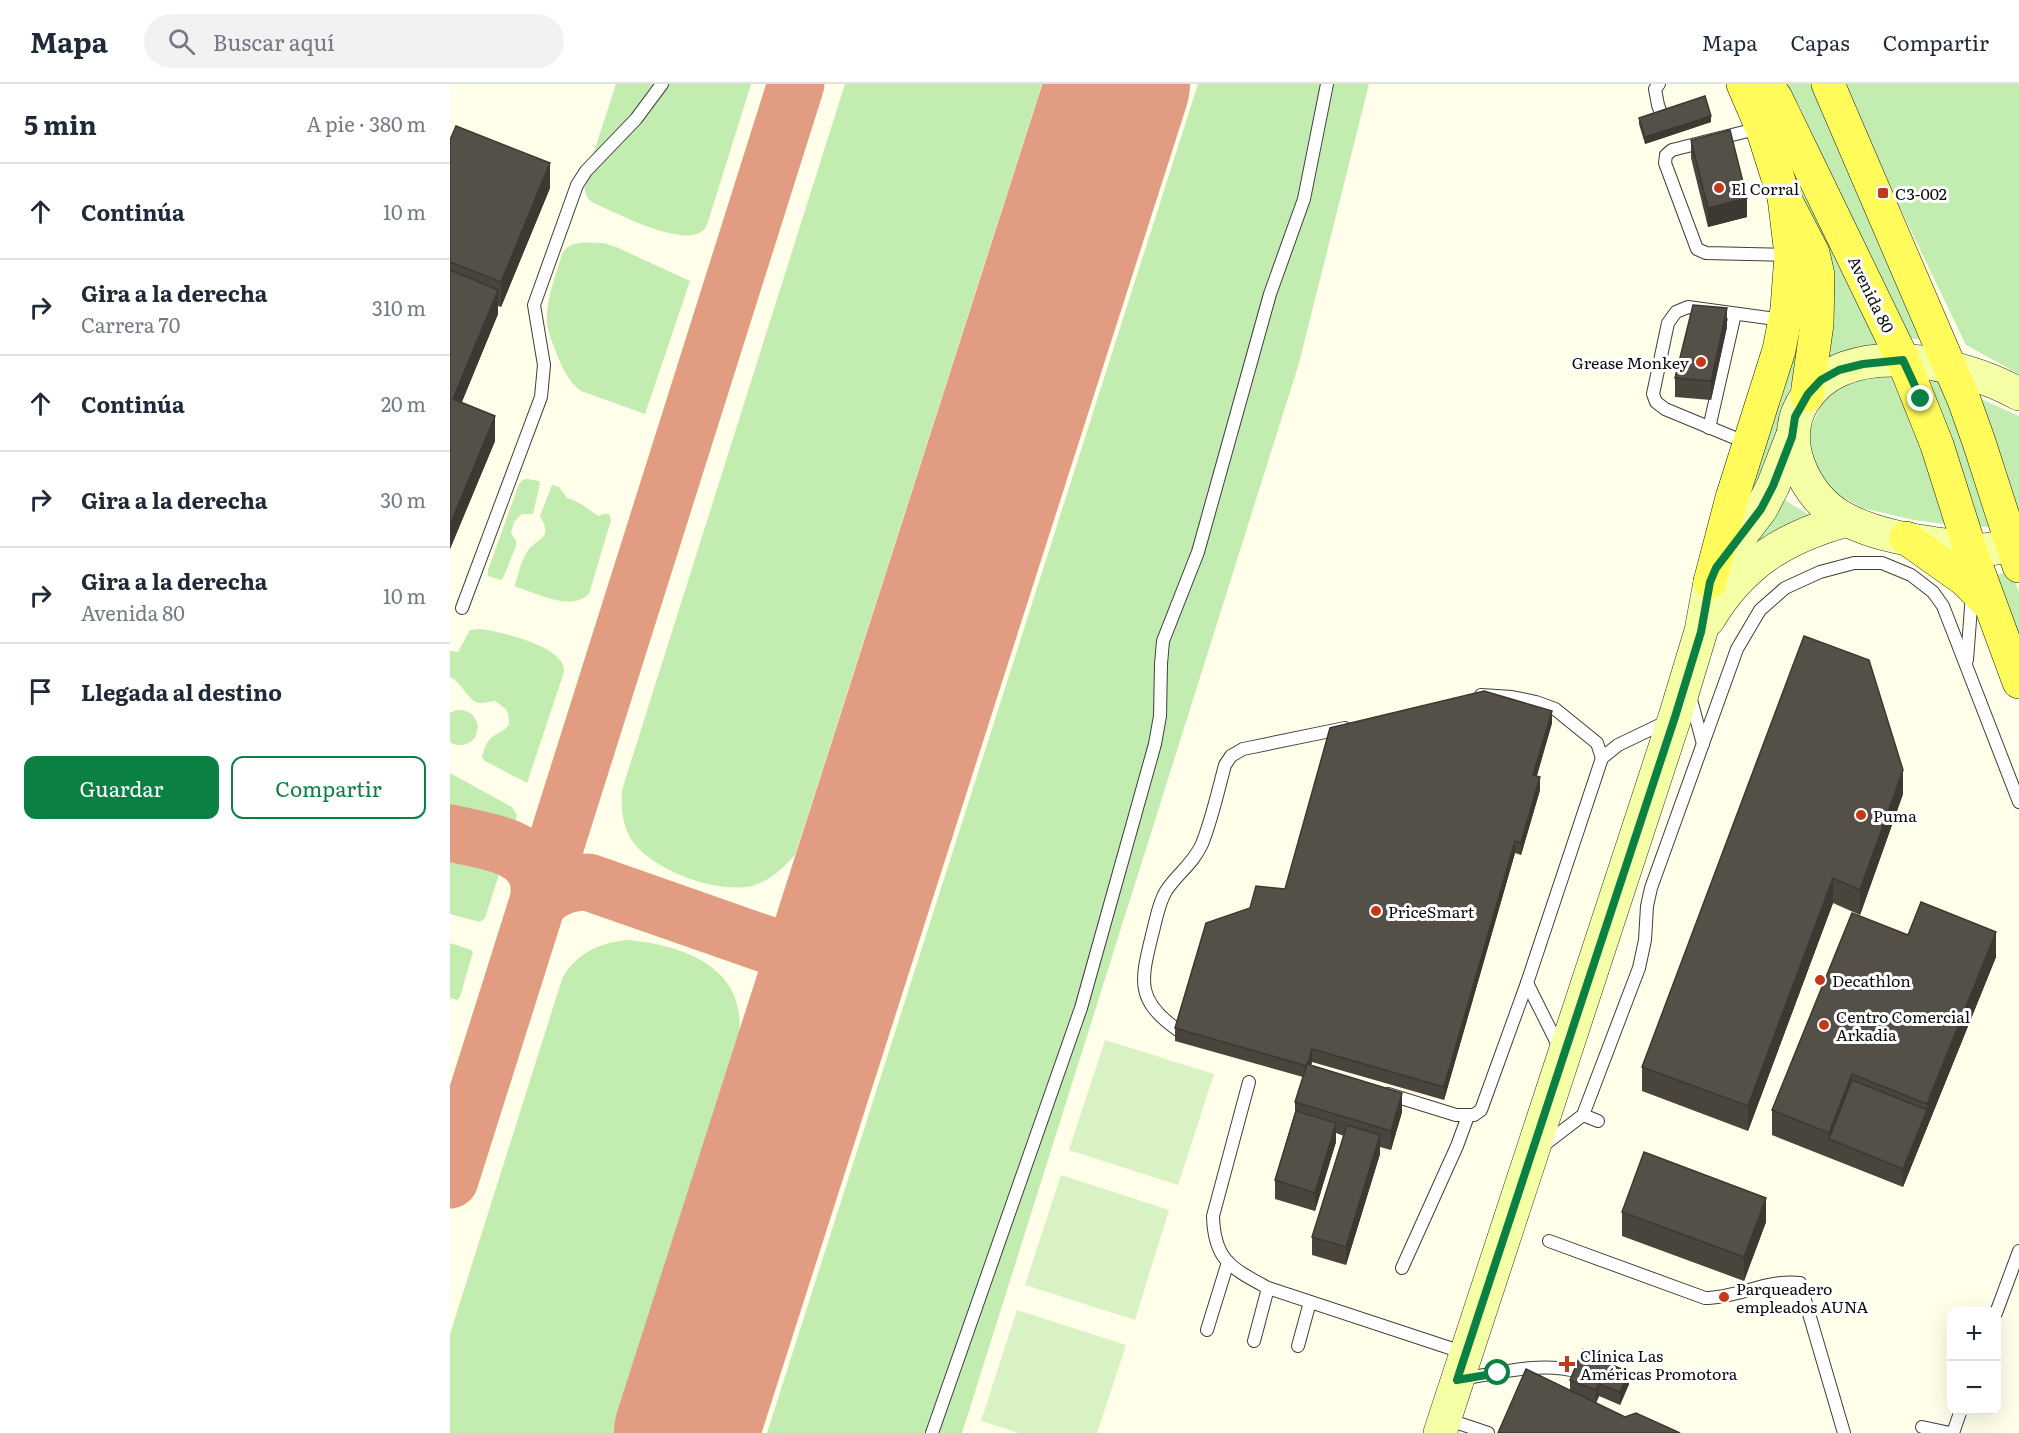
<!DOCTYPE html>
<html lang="es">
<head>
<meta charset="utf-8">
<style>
	body { margin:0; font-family:Literata,serif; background:#f2f2f3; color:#1f2937 }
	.controls { position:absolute; right:18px; bottom:18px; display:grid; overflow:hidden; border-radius:12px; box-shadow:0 6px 24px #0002 }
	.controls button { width:54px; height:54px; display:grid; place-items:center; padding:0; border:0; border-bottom:2px solid #e0e1e3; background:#fff; color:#1f2937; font:30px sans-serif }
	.stop { position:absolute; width:18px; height:18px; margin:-14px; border:4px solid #0b8043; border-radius:50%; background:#fff }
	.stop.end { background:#0b8043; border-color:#fff; box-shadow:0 2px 6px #0008 }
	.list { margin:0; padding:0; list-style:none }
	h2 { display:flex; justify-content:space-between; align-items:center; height:78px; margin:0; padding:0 24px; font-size:26px }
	h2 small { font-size:20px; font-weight:400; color:#747a83 }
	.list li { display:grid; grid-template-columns:39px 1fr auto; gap:18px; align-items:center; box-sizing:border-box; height:96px; padding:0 24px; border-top:2px solid #e0e1e3 }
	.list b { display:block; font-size:22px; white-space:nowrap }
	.list p { margin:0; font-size:20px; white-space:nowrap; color:#747a83 }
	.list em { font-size:20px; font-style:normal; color:#747a83 }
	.actions { display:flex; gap:12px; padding:18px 24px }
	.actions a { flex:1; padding:14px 0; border:2px solid #0b8043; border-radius:12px; text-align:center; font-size:21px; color:#0b8043 }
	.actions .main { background:#0b8043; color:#fff }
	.icon { flex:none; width:33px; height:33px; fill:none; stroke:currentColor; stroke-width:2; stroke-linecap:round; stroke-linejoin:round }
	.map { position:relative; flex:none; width:1569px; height:1349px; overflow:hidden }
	header { display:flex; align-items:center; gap:36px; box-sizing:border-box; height:84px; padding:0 30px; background:#fff; border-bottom:2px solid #e0e1e3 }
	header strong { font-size:28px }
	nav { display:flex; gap:33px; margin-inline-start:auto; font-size:21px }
	.search { width:420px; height:54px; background:#f2f2f3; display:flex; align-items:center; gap:15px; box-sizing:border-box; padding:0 21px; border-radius:33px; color:#747a83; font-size:22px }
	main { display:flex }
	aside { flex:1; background:#fff }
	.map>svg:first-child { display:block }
</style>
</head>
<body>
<header>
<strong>Mapa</strong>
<div class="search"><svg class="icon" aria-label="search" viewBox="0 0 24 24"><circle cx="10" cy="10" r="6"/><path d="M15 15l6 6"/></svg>Buscar aquí</div>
<nav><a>Mapa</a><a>Capas</a><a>Compartir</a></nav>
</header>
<main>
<aside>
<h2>5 min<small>A pie · 380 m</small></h2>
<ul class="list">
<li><svg class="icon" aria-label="ahead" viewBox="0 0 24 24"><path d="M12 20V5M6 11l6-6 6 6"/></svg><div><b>Continúa</b></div><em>10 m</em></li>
<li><svg class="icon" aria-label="right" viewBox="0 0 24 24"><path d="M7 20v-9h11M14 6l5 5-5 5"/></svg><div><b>Gira a la derecha</b><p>Carrera 70</p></div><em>310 m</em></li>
<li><svg class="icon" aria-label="ahead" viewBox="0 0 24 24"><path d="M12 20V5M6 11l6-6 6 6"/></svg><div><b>Continúa</b></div><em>20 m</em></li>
<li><svg class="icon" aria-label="right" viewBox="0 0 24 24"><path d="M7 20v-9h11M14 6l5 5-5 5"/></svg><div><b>Gira a la derecha</b></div><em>30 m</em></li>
<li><svg class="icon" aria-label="right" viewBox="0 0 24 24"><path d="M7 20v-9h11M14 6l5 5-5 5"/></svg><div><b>Gira a la derecha</b><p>Avenida 80</p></div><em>10 m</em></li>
<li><svg class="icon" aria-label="arrive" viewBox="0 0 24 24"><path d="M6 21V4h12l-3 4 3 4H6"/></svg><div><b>Llegada al destino</b></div></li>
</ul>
<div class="actions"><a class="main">Guardar</a><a>Compartir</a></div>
</aside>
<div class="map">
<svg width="1569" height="1349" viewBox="0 0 1569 1349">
	<rect width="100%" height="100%" fill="#ffffea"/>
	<g fill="#c3ecb1">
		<path d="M166,0H206L180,36L141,77Z"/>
		<path d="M217,0H301L257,141C244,170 169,130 148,121C136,116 132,108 137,95L188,40Z"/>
		<path d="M395,0H592L345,771C333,784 321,796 305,801C270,812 200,786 181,755C172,740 171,723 172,706Z"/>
		<path d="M748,0H873L860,114L872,60L882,0H919L849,279L512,1349H317Z"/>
		<path d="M1337,0H1365L1477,255H1456L1350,23Z"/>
		<path d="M1396,0H1569V290L1516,261L1438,99Z"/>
		<path d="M1312,6L1433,261C1407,261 1395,267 1372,280L1332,68Z"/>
		<path d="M154,159L166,163L240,197L195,330L131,307C120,299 113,286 108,273C104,262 98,250 97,238C96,215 106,191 112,170C120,155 139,159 154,159Z"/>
		<path d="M1346,243L1354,257L1328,345L1302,419L1299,397Z"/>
		<path d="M1442,292L1493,298L1569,332V430L1539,443L1502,441L1464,436L1412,424L1377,404L1363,381L1360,346L1374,314L1408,296Z"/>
		<path d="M77,395L89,397L90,399L83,430H72L64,438L61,449L66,457V462L54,492L51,496L38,492V486L69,400L73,396Z"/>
		<path d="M102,401L109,403L117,414C130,417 138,426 149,432L154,430H159L161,436L139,510C119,528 88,509 66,503L65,501C68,491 71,477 77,468C87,453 104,456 90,432Z"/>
		<path d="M1333,415L1361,432L1287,487Z"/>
		<path d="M1561,488L1569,508V566L1542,491Z"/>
		<path d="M31,545C51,548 116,562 114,588L77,699L35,677L32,673C33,668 36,659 40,655C51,645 66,647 56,625L45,617C39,617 35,620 30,619C19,619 12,598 0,593V567L8,568L20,546Z"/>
		<path d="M6,626C18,625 25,630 28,642L25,654C18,661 9,664 0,658V629Z"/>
		<path d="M0,689L62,723L67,731L64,743L57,747H49L0,735Z"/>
		<path d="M0,761L43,770L51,776L52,781L35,834L30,838L0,830Z"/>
		<path d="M178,856C223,860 283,877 289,930C291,946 289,962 287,977L168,1349H0V1250L112,895C125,870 150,858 178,856Z"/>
		<path d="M0,859L21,866L23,868L10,913L7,916L0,914Z"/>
	</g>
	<g fill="#d8f2c4">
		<path d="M655,956L764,990L728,1101L619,1066Z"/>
		<path d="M611,1091L719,1126L685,1236L575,1201Z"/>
		<path d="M567,1226L676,1261L647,1349H569L531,1337Z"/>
	</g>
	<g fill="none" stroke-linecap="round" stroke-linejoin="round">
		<g stroke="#e29c82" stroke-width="57">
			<path d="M0,749C28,756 73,759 86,789C90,798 89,808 89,817"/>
			<path d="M89,817C104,804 118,798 138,798L338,868C360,879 378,891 374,918"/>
			<path d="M338,868C369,869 383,870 399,841"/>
			<path d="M0,1096L346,0"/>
		</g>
		<path stroke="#e29c82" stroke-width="144" d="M236,1349L668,0"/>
		<g stroke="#3f3f3f" stroke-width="14">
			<g id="lane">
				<path d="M1209,0L1205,5L1208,21L1212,32"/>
				<path d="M1310,44L1222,66L1216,71L1215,79L1247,165L1256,169L1339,171"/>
				<path d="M1259,344L1285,230"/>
				<path d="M1297,359L1215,325L1206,318L1203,310L1218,239L1226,228L1238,223L1333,236"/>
				<path d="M12,524L91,313L94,281L84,221L127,101L136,87L186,35L212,0"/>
				<path d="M1517,576L1522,510"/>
				<path d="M1031,611L1062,613L1086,618L1105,625L1147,659L1152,674"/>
				<path d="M1240,612L1253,660"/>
				<path d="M1077,899L1110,965"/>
				<path d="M728,946C685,916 691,896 702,851C706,837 708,820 716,807C727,790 743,780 752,760C762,735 768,707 775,681L781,672L793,665L895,644"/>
				<path d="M799,998L763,1132C764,1176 781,1184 818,1204L1015,1269"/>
				<path d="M938,1010L1006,1031H1024L1031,1026L1077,899L1152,674L1168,661L1218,637"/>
				<path d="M1133,1031L1148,1037"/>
				<path d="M1094,1061L1133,1031L1189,884L1195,856L1197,822L1201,804L1287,565L1310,526L1335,504L1370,488L1404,479H1432L1461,491L1483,508L1493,522L1569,718"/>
				<path d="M1099,1157L1255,1214C1287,1214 1318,1195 1350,1199L1394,1349"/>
				<path d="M952,1184L1007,1062L1018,1032"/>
				<path d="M1546,1229L1569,1167"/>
				<path d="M757,1246L778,1178"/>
				<path d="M804,1257L818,1204"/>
				<path d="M848,1262L860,1218"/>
				<path d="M1011,1295C1050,1289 1090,1277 1129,1288"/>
				<path d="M996,1335L1038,1349"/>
				<path d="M1472,1343L1500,1349"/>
				<path d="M482,1349L631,924L705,660L710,632L711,580L713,557L748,468L820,210L854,115L877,0"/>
				<path d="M1503,1349L1511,1326"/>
			</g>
		</g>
		<g stroke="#2e2e2e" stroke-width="34">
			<g id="secondary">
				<path d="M1569,310C1512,278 1395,250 1353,318C1341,338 1341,358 1348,379C1357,404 1373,424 1397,436C1434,455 1479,458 1520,465L1535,466L1569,460"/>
				<path d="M1258,536C1292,479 1335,453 1397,436"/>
				<path d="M990,1349L1225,633L1251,547L1260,498L1266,484L1311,425L1323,402L1342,353"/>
			</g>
		</g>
		<g stroke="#1d1d1d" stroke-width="34">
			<g id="primary">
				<path d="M1293,0L1312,44L1334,113L1363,169L1368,191L1367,240L1357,311"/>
				<path d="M1316,0L1326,14L1453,276L1487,361L1520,465L1569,598"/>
				<path d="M1378,0L1514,316L1529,358L1569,482"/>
				<path d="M1456,454L1515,496L1537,518"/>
				<path d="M1260,498L1282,414L1329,266L1337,225L1341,171L1334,113"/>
			</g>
		</g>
		<use href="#lane" stroke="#fff" stroke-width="12"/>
		<use href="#secondary" stroke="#f5ffa5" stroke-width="33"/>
		<use href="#primary" stroke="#fffb5a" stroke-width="33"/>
	</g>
	<g fill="#49453d">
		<path d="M1189,34L1261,38L1195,60L1189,40Z"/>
		<path d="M0,56L100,104L51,223L48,222V230L12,318L45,357L0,465Z"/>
		<path d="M1241,56L1297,133L1258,143L1241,74Z"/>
		<path d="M1277,243L1261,316L1225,313V294Z"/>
		<path d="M1102,639L1087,692L1090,706L1071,771L1065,769L994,1016L862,978L861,981L952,1028L941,1066L930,1063V1070L896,1181L862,1171V1153L894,1052L886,1049V1058L865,1127L825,1115V1096L845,1028V1018L853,993L725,957V944L800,824L835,805Z"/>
		<path d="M1453,710L1410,831L1383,819L1298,1047L1192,1007V983Z"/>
		<path d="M1458,851L1546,873L1453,1103L1322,1051V1026Z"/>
		<path d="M1172,1128L1316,1138L1294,1197L1172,1152Z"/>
		<path d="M1159,1280L1179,1300L1170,1321L1149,1312L1146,1319L1141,1317L1175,1333L1230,1349H1048L1120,1307V1296Z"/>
	</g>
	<g fill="#3c3832">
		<path d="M1261,32V38L1195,60V53Z"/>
		<path d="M100,79V104L51,223V198Z"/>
		<path d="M1297,114V133L1258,143V124Z"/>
		<path d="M48,206V230L3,339V315Z"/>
		<path d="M1277,224V243L1261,316V297Z"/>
		<path d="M45,332V357L0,465V441Z"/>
		<path d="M1102,627V639L1083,704V691Z"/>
		<path d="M1453,686V710L1410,831V806Z"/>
		<path d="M1090,693V706L1071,771V759Z"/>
		<path d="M1065,757V769L994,1016V1003Z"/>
		<path d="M1383,794V819L1298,1047V1022Z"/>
		<path d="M1546,848V873L1453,1103V1085L1477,1026V1020Z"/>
		<path d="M862,965V978L857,995V982Z"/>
		<path d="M1402,990V1015L1379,1055V1049Z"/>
		<path d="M952,1009V1028L941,1066V1047Z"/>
		<path d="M886,1039V1058L865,1127V1109Z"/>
		<path d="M930,1051V1070L896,1181V1163Z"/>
		<path d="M1316,1114V1138L1294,1197V1173Z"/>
		<path d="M1179,1288V1300L1170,1321V1308Z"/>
		<path d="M1149,1300V1312L1146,1319V1306Z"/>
	</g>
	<g fill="#555047" stroke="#3c3832" stroke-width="1.5">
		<path d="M1255,12L1261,32L1195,53L1189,34Z"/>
		<path d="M6,42L100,79L51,198L0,178V56Z"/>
		<path d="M1280,46L1297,114L1258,124L1241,56Z"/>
		<path d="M0,186L48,206L3,315L45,332L0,441Z"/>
		<path d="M1243,221L1277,224L1261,297L1225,294Z"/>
		<path d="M1354,552L1419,576L1453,686L1410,806L1383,794L1298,1022L1192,983Z"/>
		<path d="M1034,607L1102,627L1083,691L1090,693L1071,759L1065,757L994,1003L862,965L857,982L725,944L756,839L800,824L806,802L835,805L880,644Z"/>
		<path d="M1471,818L1546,848L1477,1020L1402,990L1379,1049L1322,1026L1402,829L1458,851Z"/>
		<path d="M857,980L952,1009L941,1047L845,1018Z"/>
		<path d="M1402,996L1477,1026L1453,1085L1379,1055Z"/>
		<path d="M846,1027L886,1039L865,1109L825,1096Z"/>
		<path d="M897,1041L930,1051L896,1163L862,1153Z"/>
		<path d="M1194,1068L1316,1114L1294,1173L1172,1128Z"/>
		<path d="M1133,1265L1159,1275L1157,1279L1179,1288L1170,1308L1149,1300L1146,1306L1120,1296Z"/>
		<path d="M1076,1285L1175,1333L1186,1329L1230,1349H1048Z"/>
	</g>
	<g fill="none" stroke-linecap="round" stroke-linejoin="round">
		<path stroke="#0b8043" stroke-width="8" d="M1048,1289L1007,1296L1225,633L1251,548L1260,498L1266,484L1311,425L1323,402L1342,353L1345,333L1358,310L1371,296L1389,286L1413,280L1453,276L1471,315"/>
	</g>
	<g fill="#c5381a" stroke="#fff" stroke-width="2">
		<circle cx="1269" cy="104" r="6"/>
		<rect x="1427" y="103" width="12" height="12" rx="3"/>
		<circle cx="1251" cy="278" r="6"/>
		<circle cx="1411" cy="731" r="6"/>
		<circle cx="926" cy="827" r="6"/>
		<circle cx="1370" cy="896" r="6"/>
		<circle cx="1374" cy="941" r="6"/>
		<circle cx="1274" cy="1213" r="6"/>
		<path d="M1114 1271h6v6h6v6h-6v6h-6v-6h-6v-6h6z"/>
	</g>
	<g text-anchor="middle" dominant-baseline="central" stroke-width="6" stroke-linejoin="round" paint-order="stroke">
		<g font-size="16" fill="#0c0c0c" stroke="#fff" text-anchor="start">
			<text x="1281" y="104">El Corral</text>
			<text x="1445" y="109">C3-002</text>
			<text x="1239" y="278" text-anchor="end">Grease Monkey</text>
			<text x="1423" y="731">Puma</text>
			<text x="938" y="827">PriceSmart</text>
			<text x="1382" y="896">Decathlon</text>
			<text x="1386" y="932">Centro Comercial<tspan x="1386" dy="18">Arkadia</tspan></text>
			<text x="1286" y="1204">Parqueadero<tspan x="1286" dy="18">empleados AUNA</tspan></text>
			<text x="1130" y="1271">Clínica Las<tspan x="1130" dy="18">Américas Promotora</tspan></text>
		</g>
		<g font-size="16" fill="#0c0c0c" stroke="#fff">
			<text transform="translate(1422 210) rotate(64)">Avenida 80</text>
		</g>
	</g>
</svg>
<div class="controls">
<button>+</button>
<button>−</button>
</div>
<div class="stop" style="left:1048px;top:1289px"></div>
<div class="stop end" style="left:1471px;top:315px"></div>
</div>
</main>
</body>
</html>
